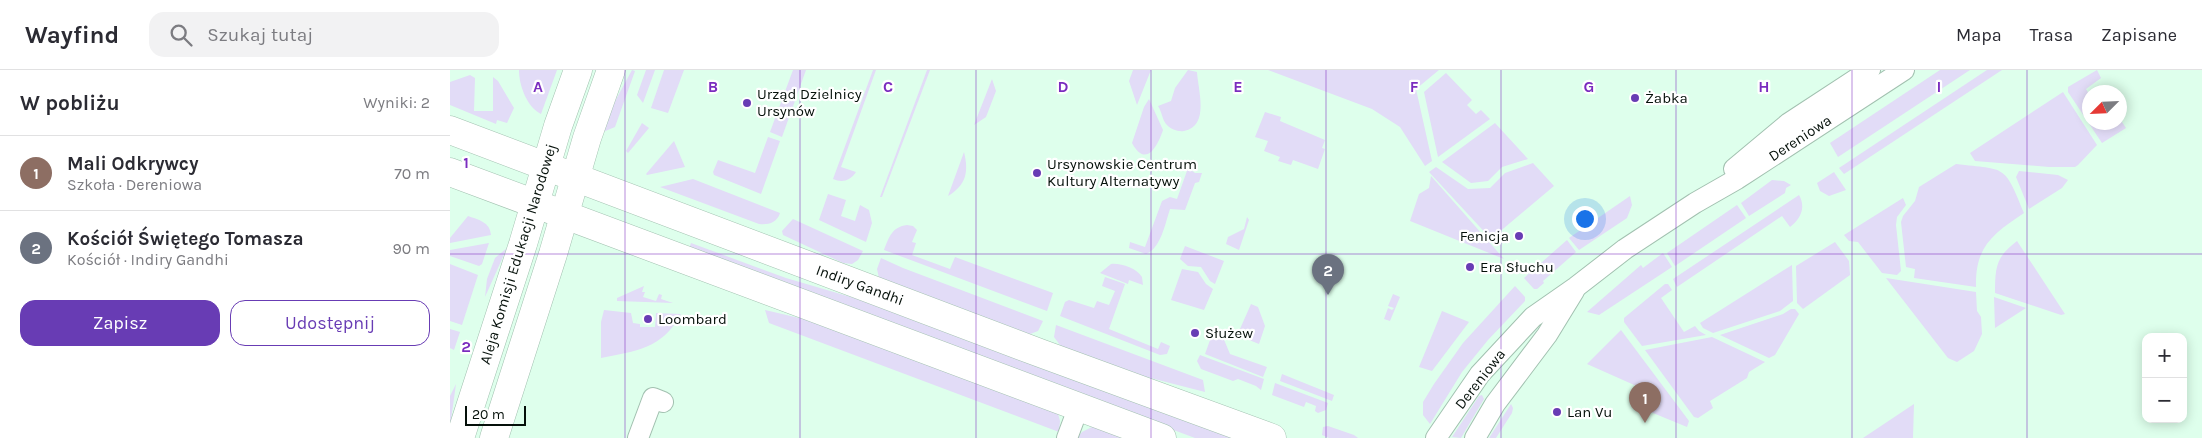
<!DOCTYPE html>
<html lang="pl">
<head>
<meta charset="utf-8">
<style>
	body { margin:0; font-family:Karla,sans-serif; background:#f2f2f3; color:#2b2b33 }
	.controls { position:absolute; right:15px; bottom:15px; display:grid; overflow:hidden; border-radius:10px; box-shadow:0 2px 12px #0003 }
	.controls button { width:45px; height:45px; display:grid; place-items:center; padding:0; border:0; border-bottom:1px solid #e1e1e2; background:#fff; color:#2b2b33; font:25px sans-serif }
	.compass { position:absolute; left:1632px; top:15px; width:45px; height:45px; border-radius:50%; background:#fff; box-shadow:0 2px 12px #0003; rotate:246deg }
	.scale { position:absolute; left:15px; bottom:12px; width:61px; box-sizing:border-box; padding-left:5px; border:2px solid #05100a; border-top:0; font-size:14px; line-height:18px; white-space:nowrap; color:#05100a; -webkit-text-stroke:4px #fff; paint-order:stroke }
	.you { position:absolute; left:1134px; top:148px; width:18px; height:18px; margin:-12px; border:4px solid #fff; border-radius:50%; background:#1a73e8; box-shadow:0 0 0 8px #1a73e833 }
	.badge { display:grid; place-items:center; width:32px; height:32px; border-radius:50%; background:#683cb4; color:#fff; font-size:16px; font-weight:700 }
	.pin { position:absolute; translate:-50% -41px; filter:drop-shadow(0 1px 2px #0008) }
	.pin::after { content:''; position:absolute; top:26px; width:18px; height:15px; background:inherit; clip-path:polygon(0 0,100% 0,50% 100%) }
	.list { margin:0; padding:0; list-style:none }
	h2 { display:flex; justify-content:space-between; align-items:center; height:65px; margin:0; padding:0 20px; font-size:21px }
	h2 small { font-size:16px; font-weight:400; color:#7c7c81 }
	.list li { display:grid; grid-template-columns:32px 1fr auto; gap:15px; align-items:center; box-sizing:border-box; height:75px; padding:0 20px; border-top:1px solid #e1e1e2 }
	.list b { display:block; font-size:19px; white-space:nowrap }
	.list p { margin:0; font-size:16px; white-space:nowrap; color:#7c7c81 }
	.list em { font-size:16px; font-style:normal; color:#7c7c81 }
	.actions { display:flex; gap:10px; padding:15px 20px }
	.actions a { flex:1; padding:11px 0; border:1px solid #683cb4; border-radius:15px; text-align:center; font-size:18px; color:#683cb4 }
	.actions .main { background:#683cb4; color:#fff }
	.icon { flex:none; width:28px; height:28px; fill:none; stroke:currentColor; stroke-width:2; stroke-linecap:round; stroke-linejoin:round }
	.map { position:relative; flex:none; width:1752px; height:368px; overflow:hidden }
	header { display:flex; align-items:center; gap:30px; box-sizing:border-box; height:70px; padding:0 25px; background:#fff; border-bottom:1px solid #e1e1e2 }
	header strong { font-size:24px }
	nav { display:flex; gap:28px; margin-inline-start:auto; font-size:18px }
	.search { width:350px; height:45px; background:#f2f2f3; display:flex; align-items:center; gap:12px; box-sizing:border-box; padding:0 18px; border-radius:15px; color:#7c7c81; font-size:19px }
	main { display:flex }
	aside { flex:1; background:#fff }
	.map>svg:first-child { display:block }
</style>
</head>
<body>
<header>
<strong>Wayfind</strong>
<div class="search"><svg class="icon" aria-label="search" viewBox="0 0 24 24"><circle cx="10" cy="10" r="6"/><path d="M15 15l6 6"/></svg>Szukaj tutaj</div>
<nav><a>Mapa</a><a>Trasa</a><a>Zapisane</a></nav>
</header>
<main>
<aside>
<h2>W pobliżu<small>Wyniki: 2</small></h2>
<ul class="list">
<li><span class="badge" style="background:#8d6e63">1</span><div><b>Mali Odkrywcy</b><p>Szkoła · Dereniowa</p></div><em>70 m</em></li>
<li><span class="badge" style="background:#6b7280">2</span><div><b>Kościół Świętego Tomasza</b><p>Kościół · Indiry Gandhi</p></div><em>90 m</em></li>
</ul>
<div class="actions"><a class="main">Zapisz</a><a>Udostępnij</a></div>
</aside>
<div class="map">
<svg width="1752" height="368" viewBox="0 0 1752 368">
	<rect width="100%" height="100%" fill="#deffec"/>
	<g fill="#e2dcf7">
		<path d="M69,0H107L91,44C77,37 69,16 69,0Z"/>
		<path d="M182,0L185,1L165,57L153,62L164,33Z"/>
		<path d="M196,0H205L193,33L187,25Z"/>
		<path d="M214,0H234L218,43L201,38Z"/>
		<path d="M343,0H356L332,67L320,62Z"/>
		<path d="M423,0H426L391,97L406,102C400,111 392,113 383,109Z"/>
		<path d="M477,0H480L432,127H430Z"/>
		<path d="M683,0H701L687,35L679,11Z"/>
		<path d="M738,0L747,2C748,20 760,56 734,61C728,62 720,59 716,54C712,49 712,42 708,36L721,31L725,18Z"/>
		<path d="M818,0H989L966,19L982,91L975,96L950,57L922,39Z"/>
		<path d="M1490,0H1520L1388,87L1380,73Z"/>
		<path d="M1537,0H1552L1394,104L1389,98Z"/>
		<path d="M1647,0L1651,8L1636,19L1639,24L1640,52H1670V49L1676,58L1652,73L1618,22V17Z"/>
		<path d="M996,3L1022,30L1017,35L1026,44L1031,40L1040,49L988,87L974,22Z"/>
		<path d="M20,5L25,8L24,41H43V7L48,11L64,38L57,53L47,50L46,54L0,35V12Z"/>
		<path d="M542,9L546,21L536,47L524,55Z"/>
		<path d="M1613,22L1647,75L1628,95L1625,97H1599L1525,91L1520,83Z"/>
		<path d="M699,29L713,60C708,75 696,99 682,73L694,37Z"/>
		<path d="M815,42L831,47L830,51L875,70L872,78L875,79L868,99L843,90L841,95L828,91L830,87L814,81L818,71L805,67Z"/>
		<path d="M192,53L199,58L178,83L176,81Z"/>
		<path d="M1045,53L1078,89L1052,97L1038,111L1021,113L992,92Z"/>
		<path d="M318,67L330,71L311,124L264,105L263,102L268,90L305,103Z"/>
		<path d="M224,71L235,97L197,105L196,104Z"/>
		<path d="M514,82C519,102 516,115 498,126Z"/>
		<path d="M1083,93L1104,116L1041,169L979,102L986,97L1018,119L1040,118L1055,103Z"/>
		<path d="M1506,94C1557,100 1554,94 1574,143C1543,164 1525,176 1526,217L1464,208L1465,199L1456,197L1451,152L1453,146L1465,131L1469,117Z"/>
		<path d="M738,98L745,103H752L749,112L745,113L735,140L720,139C715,154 711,178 696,184L679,178L680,172L695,177L712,131L720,127L727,129Z"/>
		<path d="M1569,101L1608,105L1618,110L1612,118L1579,139L1566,107Z"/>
		<path d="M1384,102L1396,120L1379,126L1370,121L1367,113Z"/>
		<path d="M981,106L1054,189L960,151L969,124L979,118Z"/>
		<path d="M243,109L330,143C327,153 318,155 309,154L210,117Z"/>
		<path d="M1322,110L1334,111L1341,115L1336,118L1335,123L1299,146L1291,133Z"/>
		<path d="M378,124L396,130L391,146L405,151L410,135L419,140L422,153L416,172L369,150Z"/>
		<path d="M1349,125C1356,137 1351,149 1340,157L1332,146L1227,217L1223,209Z"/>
		<path d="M1180,126L1182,135L1177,148L1129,180L1119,168Z"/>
		<path d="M1453,128L1456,135L1447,147L1446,155L1451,201L1447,205L1432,203L1408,172L1399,171L1394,165Z"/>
		<path d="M1287,135L1296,148L1225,196L1217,183Z"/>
		<path d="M18,146C29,150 40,152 41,165L0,173V168Z"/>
		<path d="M797,147L799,150L789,180L776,174L778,167L794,159Z"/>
		<path d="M343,149L413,181L408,190L402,194L393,193L333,165L332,161Z"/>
		<path d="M457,155L463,156L467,160L462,172L466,173L462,185L500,199L505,187L603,223L597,241L434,180C439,167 442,157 457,155Z"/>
		<path d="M1117,170L1126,182L1093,211L1094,213L1087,219H1084L1074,208Z"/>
		<path d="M1567,171L1615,244L1611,245L1545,223C1545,197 1546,187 1567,171Z"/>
		<path d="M1385,172L1399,191L1400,205L1353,239L1347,233L1346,196Z"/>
		<path d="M39,173L32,194L29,196L0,186V180Z"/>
		<path d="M241,173L336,208L428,235L785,368H745L239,179Z"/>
		<path d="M735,176L774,191L765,214L760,211L751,197L738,196L730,189Z"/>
		<path d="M57,178L35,227L37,209L45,188Z"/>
		<path d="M1213,183L1222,197L1149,245L1137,242L1191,195L1193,198Z"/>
		<path d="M431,188L453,198L593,251L588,261L575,266L429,208L427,199Z"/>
		<path d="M0,194L28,205L12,255L0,251Z"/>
		<path d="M661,194C671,193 686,198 692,207L693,215L679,210L678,214L650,203Z"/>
		<path d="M1342,195L1343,231L1330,241L1263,263L1253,258L1250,253Z"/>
		<path d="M732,199L748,202L756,214L763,219L754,240L721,230Z"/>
		<path d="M655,207L675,214L659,259L708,279L711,272L720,276L717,284L710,285L610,246L615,232L619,230L644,238L647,231L659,235L665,221L652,216Z"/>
		<path d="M1436,208L1526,222L1527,241L1531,247L1532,264L1524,281L1507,292L1498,288Z"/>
		<path d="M1215,214H1218L1222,220L1211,228L1234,262L1245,256L1249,261L1256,265L1192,276L1174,252V248Z"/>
		<path d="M194,216L192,222H195L193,227L206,231L209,224L212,225L211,229L223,233L167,231V228Z"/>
		<path d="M1065,216L1075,227V231L1038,270L1012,302L980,354L973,345V332L984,314L1013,273Z"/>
		<path d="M943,224L950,227L940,251L934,249L938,238L942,240L944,238L938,236Z"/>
		<path d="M1544,227L1576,238L1545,258Z"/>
		<path d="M801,234L808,237L815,256L809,274L794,268L790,259Z"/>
		<path d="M1341,239H1345L1349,244L1325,285L1319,288L1270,265L1333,244Z"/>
		<path d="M154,240L181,243L183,253L190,254V257H205L206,243L231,244C212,279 186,281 151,288V252Z"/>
		<path d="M315,240L375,254L607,340L610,351L609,362L319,253Z"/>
		<path d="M992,241L1019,252L982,301L969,297Z"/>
		<path d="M606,255L753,310L755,322L685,304L613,279L604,267Z"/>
		<path d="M0,259L10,262L4,280L0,278Z"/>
		<path d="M764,259L770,260L780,284L817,297L813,307L755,284Z"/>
		<path d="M1171,260L1239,351L1237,357L1186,336L1191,318L1137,294Z"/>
		<path d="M1262,267L1315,292L1299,302L1297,308L1260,331L1263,338L1248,348L1244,347L1195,280Z"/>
		<path d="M750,285L814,309L811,320L806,316L788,309L783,311L751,299L747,291Z"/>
		<path d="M832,304L884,325L882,331L830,311Z"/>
		<path d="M825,313L878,333L876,340L868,343L865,341L866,336L856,332L854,337L822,325Z"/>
		<path d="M6,314L0,357V326Z"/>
		<path d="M1032,325L1034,329L1011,368L1002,367L1029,326Z"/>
		<path d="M1061,334L1063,338L1062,343L1046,368H1039Z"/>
		<path d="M1464,334L1463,368H1413Z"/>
		<path d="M646,355L672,368H627L632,362Z"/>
		<path d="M878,356L904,365L908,368H879L872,365L873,357Z"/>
	</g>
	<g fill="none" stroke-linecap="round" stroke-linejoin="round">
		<g stroke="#a2c1b0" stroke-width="22">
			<g id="street">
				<path d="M1284,99L1339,53L1420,0"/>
				<path d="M188,368L203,328L213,332"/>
				<path d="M617,368L629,336"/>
				<path d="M986,368L1030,304L1083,247L1126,217L1175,179L1245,133L1287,109L1454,0"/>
				<path d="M1025,368L1045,334L1097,265L1124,221"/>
			</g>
		</g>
		<g stroke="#a2c1b0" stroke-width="29">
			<g id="secondary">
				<path d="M0,60L590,283L822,368"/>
				<path d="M0,102L712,368"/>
				<path d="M10,368L73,174L108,56L128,0"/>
				<path d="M44,368L103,184L137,68L161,0"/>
			</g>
		</g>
		<use href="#street" stroke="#fff" stroke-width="20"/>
		<use href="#secondary" stroke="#fff" stroke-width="28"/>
	</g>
	<path fill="none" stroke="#7b2cbf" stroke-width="1" stroke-opacity="0.55" d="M175,0V368M350,0V368M526,0V368M701,0V368M876,0V368M1051,0V368M1226,0V368M1402,0V368M1577,0V368M0,184H1752"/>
	<g fill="#683cb4" stroke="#fff" stroke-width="2">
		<circle cx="1185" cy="28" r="5"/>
		<circle cx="297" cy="33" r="5"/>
		<circle cx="587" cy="103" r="5"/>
		<circle cx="1069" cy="166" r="5"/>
		<circle cx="1020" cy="197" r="5"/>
		<circle cx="198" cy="249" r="5"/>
		<circle cx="745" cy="263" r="5"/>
		<circle cx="1107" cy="342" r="5"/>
	</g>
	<g text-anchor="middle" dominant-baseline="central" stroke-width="4.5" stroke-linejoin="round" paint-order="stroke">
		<g font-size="15" fill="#05100a" stroke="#fff" text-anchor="start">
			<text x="307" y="24">Urząd Dzielnicy<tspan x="307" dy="17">Ursynów</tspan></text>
			<text x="1195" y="28">Żabka</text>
			<text x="597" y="94">Ursynowskie Centrum<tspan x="597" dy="17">Kultury Alternatywy</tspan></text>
			<text x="1059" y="166" text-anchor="end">Fenicja</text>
			<text x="1030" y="197">Era Słuchu</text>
			<text x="208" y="249">Loombard</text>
			<text x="755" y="263">Służew</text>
			<text x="1117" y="342">Lan Vu</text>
		</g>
		<g font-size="15" fill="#05100a" stroke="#fff">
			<text transform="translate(1350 68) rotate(-33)">Dereniowa</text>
			<text transform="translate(68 184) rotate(-73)">Aleja Komisji Edukacji Narodowej</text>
			<text transform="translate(410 215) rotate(20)">Indiry Gandhi</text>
			<text transform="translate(1030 309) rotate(-52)">Dereniowa</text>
		</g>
	</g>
	<g font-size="16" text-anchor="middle" font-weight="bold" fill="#7b2cbf" stroke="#fff" stroke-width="4.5" stroke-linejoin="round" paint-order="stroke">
		<text x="88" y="22">A</text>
		<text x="263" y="22">B</text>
		<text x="438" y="22">C</text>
		<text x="613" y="22">D</text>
		<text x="788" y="22">E</text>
		<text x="964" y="22">F</text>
		<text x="1139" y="22">G</text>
		<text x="1314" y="22">H</text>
		<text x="1489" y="22">I</text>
		<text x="16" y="98">1</text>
		<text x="16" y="282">2</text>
	</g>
</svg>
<div class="controls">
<button>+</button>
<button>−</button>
</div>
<svg class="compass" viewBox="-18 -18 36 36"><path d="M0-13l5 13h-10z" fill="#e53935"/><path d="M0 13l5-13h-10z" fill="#7c7c81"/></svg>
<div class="scale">20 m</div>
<div class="you"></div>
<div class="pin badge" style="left:1195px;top:353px;background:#8d6e63">1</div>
<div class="pin badge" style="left:878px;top:225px;background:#6b7280">2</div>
</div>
</main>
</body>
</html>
